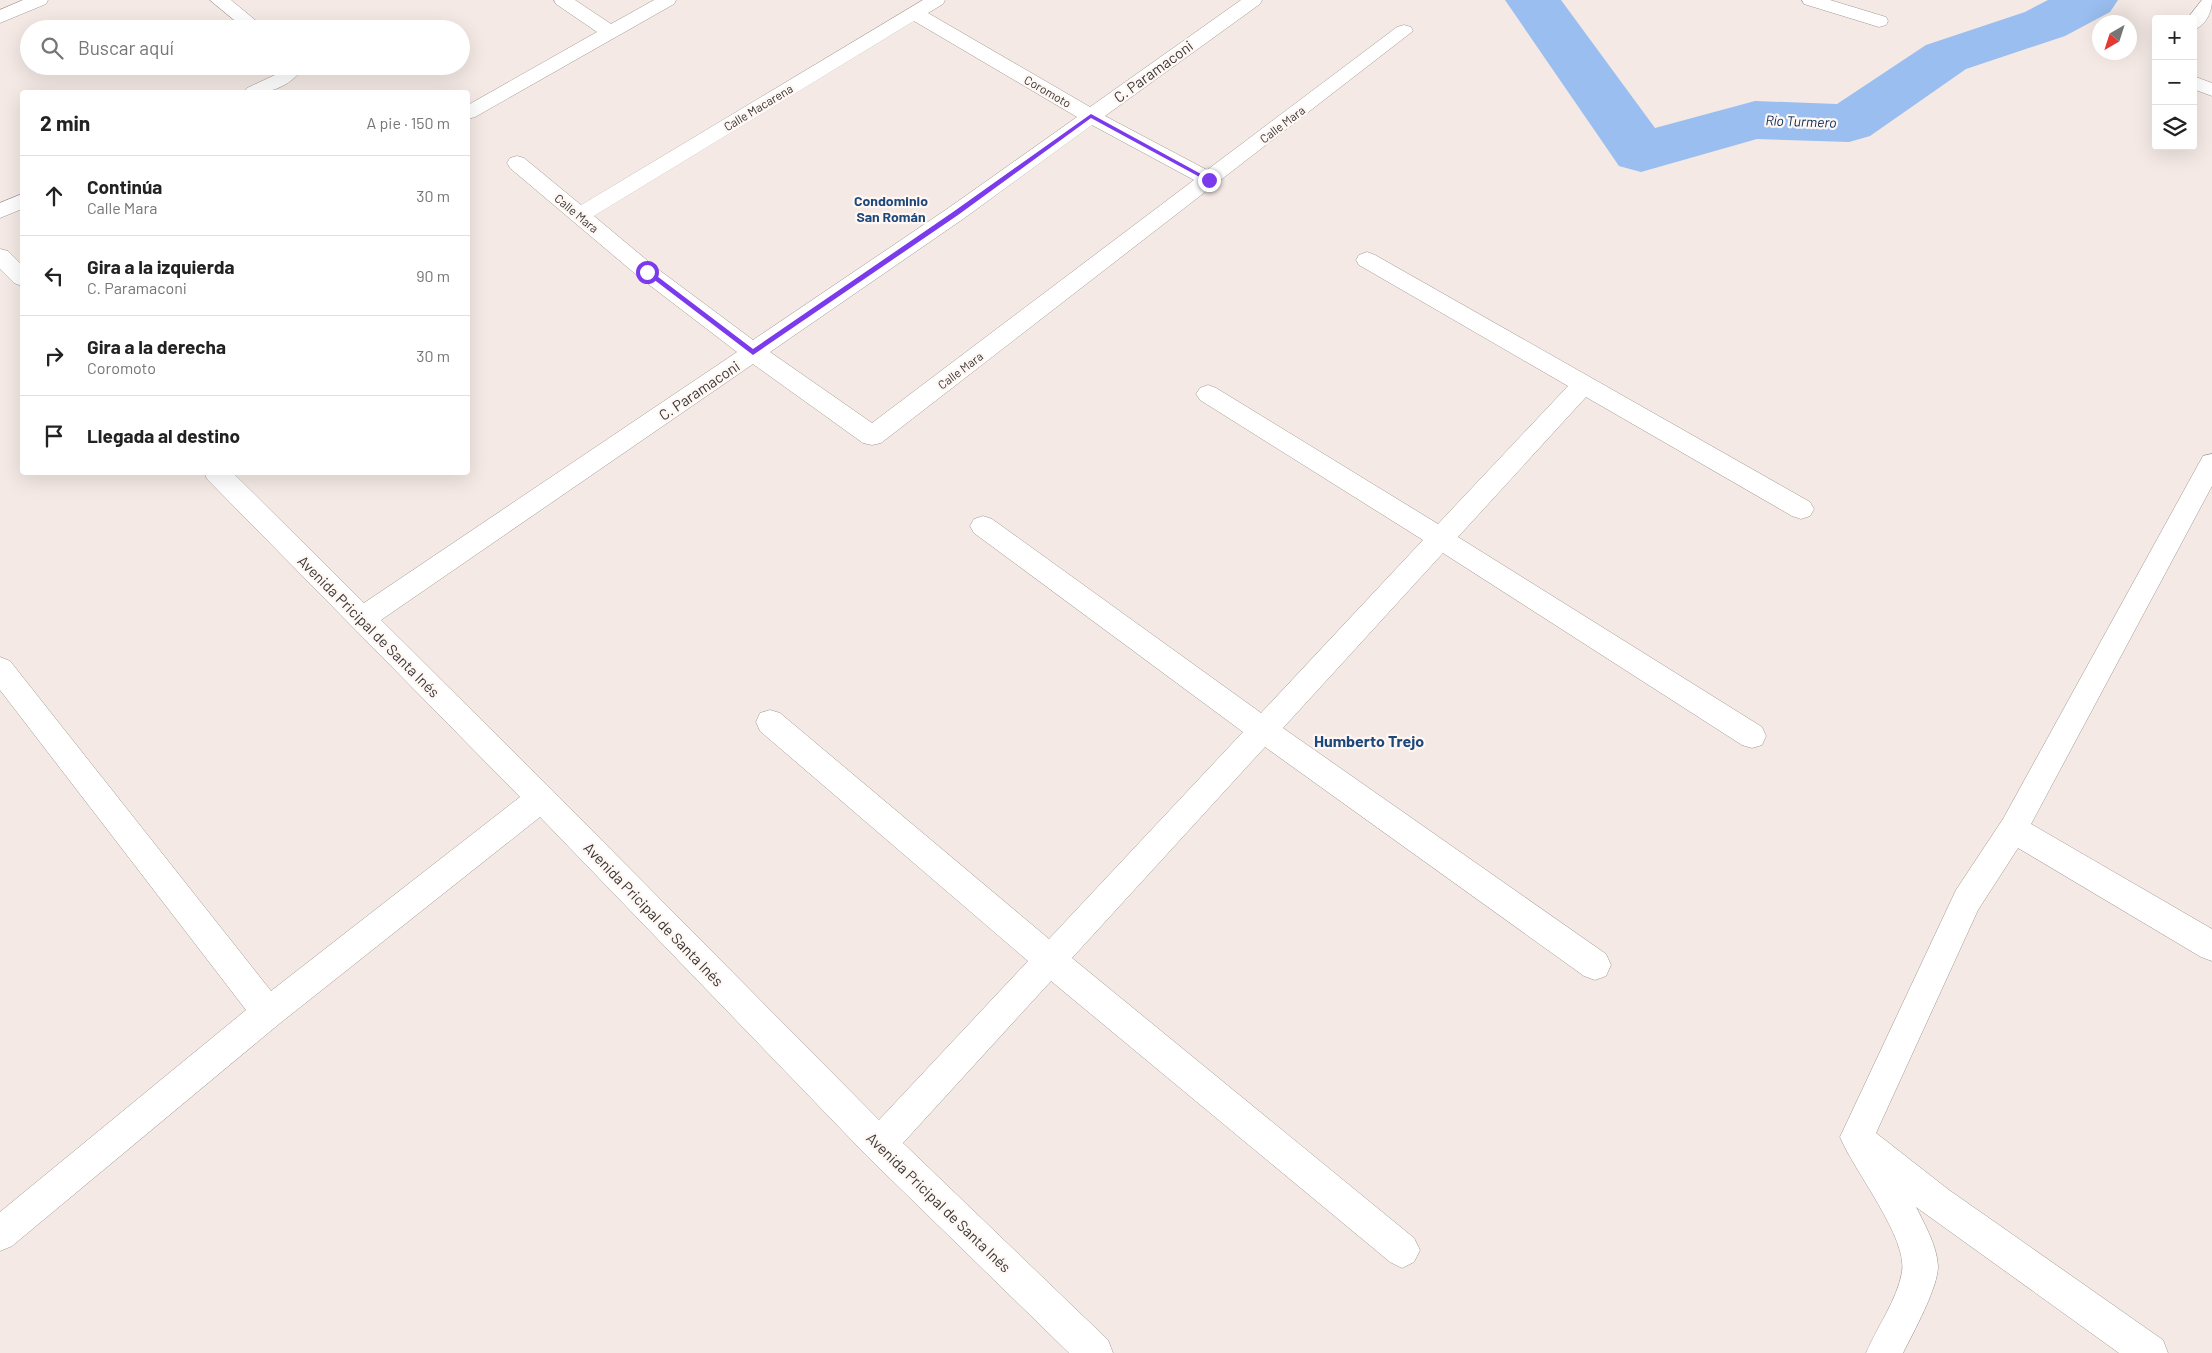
<!DOCTYPE html>
<html lang="es">
<head>
<meta charset="utf-8">
<style>
	body { margin:0; font-family:Barlow,sans-serif; background:#f6f6f6; color:#222 }
	.controls { position:absolute; right:15px; top:15px; display:grid; overflow:hidden; border-radius:5px; box-shadow:0 5px 20px #0002 }
	.controls button { width:45px; height:45px; display:grid; place-items:center; padding:0; border:0; border-bottom:1px solid #e0e0e0; background:#fff; color:#222; font:25px sans-serif }
	.compass { position:absolute; left:2092px; top:15px; width:45px; height:45px; border-radius:50%; background:#fff; box-shadow:0 5px 20px #0002; rotate:219deg }
	.stop { position:absolute; width:15px; height:15px; margin:-11px; border:4px solid #7c3aed; border-radius:50%; background:#fff }
	.stop.end { background:#7c3aed; border-color:#fff; box-shadow:0 1px 5px #0008 }
	.list { margin:0; padding:0; list-style:none }
	h2 { display:flex; justify-content:space-between; align-items:center; height:65px; margin:0; padding:0 20px; font-size:21px }
	h2 small { font-size:16px; font-weight:400; color:#767676 }
	.list li { display:grid; grid-template-columns:32px 1fr auto; gap:15px; align-items:center; box-sizing:border-box; height:80px; padding:0 20px; border-top:1px solid #e0e0e0 }
	.list b { display:block; font-size:19px; white-space:nowrap }
	.list p { margin:0; font-size:16px; white-space:nowrap; color:#767676 }
	.list em { font-size:16px; font-style:normal; color:#767676 }
	.icon { flex:none; width:28px; height:28px; fill:none; stroke:currentColor; stroke-width:2; stroke-linecap:round; stroke-linejoin:round }
	.map { position:relative; flex:none; width:2212px; height:1353px; overflow:hidden }
	.search { position:absolute; background:#fff; box-shadow:0 5px 20px #0002; left:20px; top:20px; width:450px; height:55px; display:flex; align-items:center; gap:12px; box-sizing:border-box; padding:0 18px; border-radius:28px; color:#767676; font-size:19px }
	.panel { position:absolute; background:#fff; box-shadow:0 5px 20px #0002; left:20px; top:90px; width:450px; height:385px; border-radius:5px }
	.map>svg:first-child { display:block }
</style>
</head>
<body>
<div class="map">
<svg width="2212" height="1353" viewBox="0 0 2212 1353">
	<rect width="100%" height="100%" fill="#f4e9e4"/>
	<g fill="none" stroke-linecap="round" stroke-linejoin="round">
		<path fill="#99beef" fill-rule="evenodd" d="M1505,0H1561L1655,128L1755,101L1837,104L1926,45L2025,12L2048,0H2118L2110,12L2065,36L1966,69L1870,136L1849,142L1757,139L1641,172L1619,166Z"/>
		<g stroke="#a19893" stroke-width="1">
			<g id="minor">
				<path d="M23,0H48L46,4L0,23V10Z"/>
				<path d="M210,0H231L266,29H245Z"/>
				<path d="M554,0H575L611,24L654,0H676L674,4L475,117L468,119V105L597,32L556,4Z"/>
				<path d="M923,0H945L943,4L928,13L1090,107L1241,0H1262L1260,4L1105,116L1207,170L1397,27L1404,25L1411,27L1413,31L881,443L872,445L863,443L753,364L381,620L551,789L879,1120L1028,961L760,731L756,722L760,713L770,710L780,713L1049,939L1243,732L974,533L970,526L974,519L983,516L992,519L1261,713L1423,540L1200,400L1196,394L1200,388L1208,385L1216,388L1438,524L1568,386L1359,265L1356,260L1359,255L1367,252L1375,255L1810,502L1814,509L1810,516L1801,519L1792,516L1586,397L1458,537L1762,727L1766,736L1762,745L1752,748L1742,745L1443,553L1283,728L1606,954L1611,965L1606,976L1595,980L1584,976L1265,747L1072,958L1414,1238L1420,1250L1414,1262L1402,1268L1390,1262L1051,981L903,1143L1108,1340L1113,1353H1069L867,1156L540,817L279,1024L12,1246L0,1251V1212L246,1010L0,690V657L10,661L271,991L520,797L207,479L204,472H232L364,603L737,352L639,277L510,168L507,163L510,158L517,156L524,158L581,205ZM914,21L1077,117L947,209L753,340L655,267L594,216ZM1092,125L1194,180L872,423L770,352L963,219Z"/>
				<path d="M1802,0H1830L1886,17L1888,21L1886,25L1879,27L1804,4Z"/>
				<path d="M2202,0H2212C2212,12 2206,26 2193,30V19H2187Z"/>
				<path d="M284,66H305C290,87 269,95 244,92L247,88L277,74Z"/>
				<path d="M2193,76L2212,83V96L2193,89Z"/>
				<path d="M22,194V209L0,218V203Z"/>
				<path d="M0,249L8,251L22,265V286L14,283L0,269Z"/>
				<path d="M2212,454V486L2031,824L2212,929V961L2201,957L2018,848L1978,910L1876,1133L1949,1190L2163,1340L2168,1353H2119L1916,1207C1925,1225 1937,1246 1938,1266C1938,1288 1913,1333 1903,1353H1866C1877,1327 1897,1300 1902,1272C1908,1238 1854,1171 1840,1137L1956,890L2003,819L2203,456Z"/>
			</g>
		</g>
		<use href="#minor" fill="#fff" fill-rule="evenodd"/>
	</g>
	<path fill="#7c3aed" d="M1091,114L1212,180L1207,181L1091,118L958,215L753,355L644,272L649,270L753,349L953,212Z"/>
	<g text-anchor="middle" dominant-baseline="central" stroke-width="4.5" stroke-linejoin="round" paint-order="stroke">
		<g font-size="12" fill="#3a3634" stroke="#fef7f4">
			<text transform="translate(1048 91) rotate(30)">Coromoto</text>
			<text transform="translate(758 107) rotate(-31)">Calle Macarena</text>
			<text transform="translate(1282 124) rotate(-37)">Calle Mara</text>
			<text transform="translate(577 213) rotate(40)">Calle Mara</text>
			<text transform="translate(960 370) rotate(-37)">Calle Mara</text>
		</g>
		<g font-size="14" font-style="italic" fill="#052955" stroke="#fef7f4">
			<text transform="translate(1801 121) rotate(2)">Río Turmero</text>
		</g>
		<g font-size="14" font-weight="bold" fill="#1e477b" stroke="#fef7f4">
			<text x="891" y="200">Condominio<tspan x="891" dy="16">San Román</tspan></text>
		</g>
		<g font-size="15" fill="#3a3634" stroke="#fef7f4">
			<text transform="translate(1153 71) rotate(-36)">C. Paramaconi</text>
			<text transform="translate(699 390) rotate(-34)">C. Paramaconi</text>
			<text transform="translate(369 626) rotate(45)">Avenida Pricipal de Santa Inés</text>
			<text transform="translate(654 914) rotate(46)">Avenida Pricipal de Santa Inés</text>
			<text transform="translate(939 1202) rotate(44)">Avenida Pricipal de Santa Inés</text>
		</g>
		<g font-size="16" font-weight="bold" fill="#1e477b" stroke="#fef7f4">
			<text x="1369" y="740">Humberto Trejo</text>
		</g>
	</g>
</svg>
<div class="controls">
<button>+</button>
<button>−</button>
<button><svg class="icon" aria-label="layers" viewBox="0 0 24 24"><path d="M12 4l9 5-9 5-9-5zM3 14l9 5 9-5"/></svg></button>
</div>
<svg class="compass" viewBox="-18 -18 36 36"><path d="M0-13l5 13h-10z" fill="#e53935"/><path d="M0 13l5-13h-10z" fill="#767676"/></svg>
<div class="stop" style="left:647px;top:272px"></div>
<div class="stop end" style="left:1209px;top:180px"></div>
<div class="search"><svg class="icon" aria-label="search" viewBox="0 0 24 24"><circle cx="10" cy="10" r="6"/><path d="M15 15l6 6"/></svg>Buscar aquí</div>
<section class="panel">
<h2>2 min<small>A pie · 150 m</small></h2>
<ul class="list">
<li><svg class="icon" aria-label="ahead" viewBox="0 0 24 24"><path d="M12 20V5M6 11l6-6 6 6"/></svg><div><b>Continúa</b><p>Calle Mara</p></div><em>30 m</em></li>
<li><svg class="icon" aria-label="left" viewBox="0 0 24 24"><path d="M17 20v-9H6M10 6l-5 5 5 5"/></svg><div><b>Gira a la izquierda</b><p>C. Paramaconi</p></div><em>90 m</em></li>
<li><svg class="icon" aria-label="right" viewBox="0 0 24 24"><path d="M7 20v-9h11M14 6l5 5-5 5"/></svg><div><b>Gira a la derecha</b><p>Coromoto</p></div><em>30 m</em></li>
<li><svg class="icon" aria-label="arrive" viewBox="0 0 24 24"><path d="M6 21V4h12l-3 4 3 4H6"/></svg><div><b>Llegada al destino</b></div></li>
</ul>
</section>
</div>
</body>
</html>
